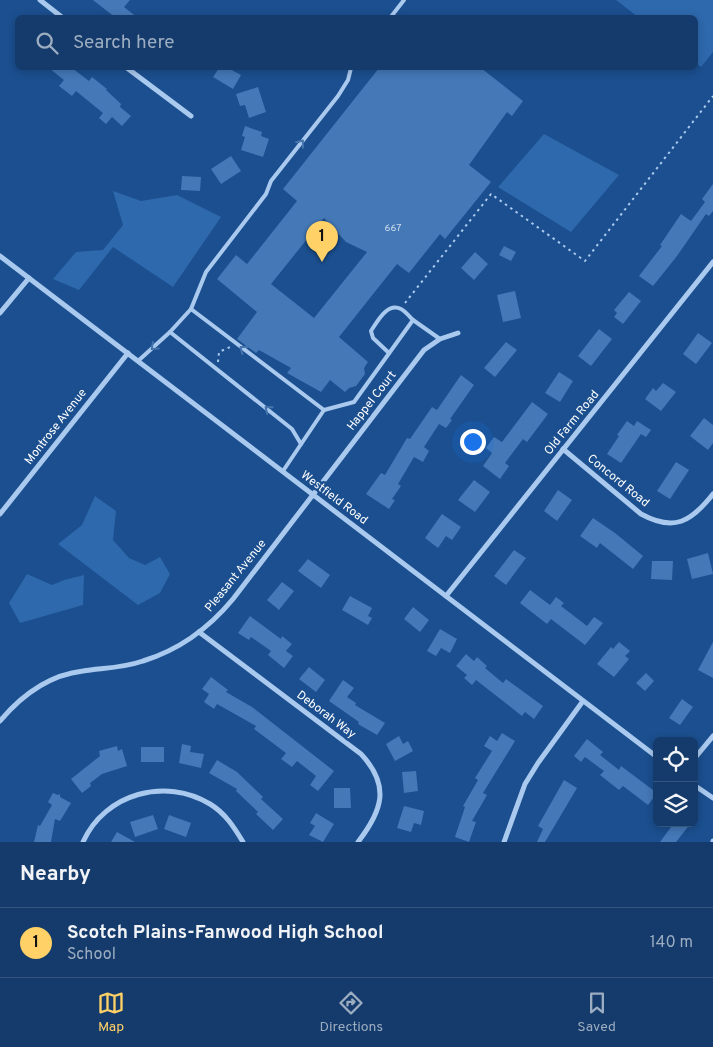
<!DOCTYPE html>
<html lang="en">
<head>
<meta charset="utf-8">
<style>
	body { margin:0; font-family:Overpass,sans-serif; background:#1d4271; color:#f1f3f6 }
	.controls { position:absolute; right:15px; bottom:15px; display:grid; overflow:hidden; border-radius:8px; box-shadow:0 2px 8px #0003 }
	.controls button { width:45px; height:45px; display:grid; place-items:center; padding:0; border:0; border-bottom:1px solid #33557e; background:#143b6b; color:#f1f3f6; font:25px sans-serif }
	.you { position:absolute; left:472px; top:441px; width:18px; height:18px; margin:-12px; border:4px solid #fff; border-radius:50%; background:#1a73e8; box-shadow:0 0 0 8px #1a73e833 }
	.badge { display:grid; place-items:center; width:32px; height:32px; border-radius:50%; background:#ffd166; color:#111; font-size:16px; font-weight:700 }
	.pin { position:absolute; translate:-50% -41px; filter:drop-shadow(0 1px 2px #0008) }
	.pin::after { content:''; position:absolute; top:26px; width:18px; height:15px; background:inherit; clip-path:polygon(0 0,100% 0,50% 100%) }
	.list { margin:0; padding:0; list-style:none }
	h2 { display:flex; justify-content:space-between; align-items:center; height:65px; margin:0; padding:0 20px; font-size:21px }
	h2 small { font-size:16px; font-weight:400; color:#9dadc1 }
	.list li { display:grid; grid-template-columns:32px 1fr auto; gap:15px; align-items:center; box-sizing:border-box; height:70px; padding:0 20px; border-top:1px solid #33557e }
	.list b { display:block; font-size:19px; white-space:nowrap }
	.list p { margin:0; font-size:16px; white-space:nowrap; color:#9dadc1 }
	.list em { font-size:16px; font-style:normal; color:#9dadc1 }
	.icon { flex:none; width:28px; height:28px; fill:none; stroke:currentColor; stroke-width:2; stroke-linecap:round; stroke-linejoin:round }
	.map { position:relative; flex:none; width:713px; height:842px; overflow:hidden }
	.search { position:absolute; background:#143b6b; box-shadow:0 2px 8px #0003; left:15px; right:15px; top:15px; height:55px; display:flex; align-items:center; gap:12px; box-sizing:border-box; padding:0 18px; border-radius:8px; color:#9dadc1; font-size:19px }
	.sheet { height:135px; background:#143b6b }
	nav { display:flex; justify-content:space-around; align-items:center; box-sizing:border-box; height:70px; border-top:1px solid #33557e; background:#143b6b; font-size:14px; color:#9dadc1 }
	nav a { display:grid; justify-items:center; gap:2px }
	nav .on { color:#ffd166 }
	.map>svg:first-child { display:block }
</style>
</head>
<body>
<div class="map">
<svg width="713" height="842" viewBox="0 0 713 842">
	<rect width="100%" height="100%" fill="#1b4f8f"/>
	<g fill="#2e69ad">
		<path d="M616,0H713V52L701,67L696,63V18L638,17Z"/>
		<path d="M544,134L619,175L571,232L498,187Z"/>
		<path d="M113,191L141,201L177,195L221,217L173,287L113,247L79,290L53,279L76,252L103,250L123,225Z"/>
		<path d="M95,496L116,511L113,540L129,558L145,565L160,557L170,574L160,593L138,605L58,544L82,525Z"/>
		<path d="M27,574L52,585L64,580L84,575L83,605L20,623L9,603Z"/>
	</g>
	<g fill="#4478b7" fill-rule="evenodd">
		<path d="M93,0H130L124,7L138,18H116Z"/>
		<path d="M49,68H72L89,81L92,77L107,89L106,90L121,104L120,107L131,116L122,126L112,117L106,124L99,118L103,113L76,91L72,96L59,86L64,80Z"/>
		<path d="M219,68H228L241,75L233,89L213,77Z"/>
		<path d="M379,68H481L523,101L512,116L507,112L469,165L491,182L445,239L440,234L409,273L397,264L339,337L368,362L364,368L365,374L356,386L349,388L345,392L330,380L321,392L287,373L291,368L259,350L256,353L237,339L257,312L217,279L236,255L247,264L297,201L283,189ZM324,218L346,242L367,252L314,318L271,284Z"/>
		<path d="M258,87L266,112L249,118L245,105L240,106L236,94Z"/>
		<path d="M245,126L262,132L261,136L269,139L263,157L241,150L245,137L242,136Z"/>
		<path d="M231,156L241,171L221,184L211,169Z"/>
		<path d="M182,176L201,177L200,191L181,190Z"/>
		<path d="M713,184V211L709,216L706,214L677,256L653,286L639,276L662,246L660,245L681,214L691,221L705,202L702,199Z"/>
		<path d="M504,246L516,252L511,261L499,255Z"/>
		<path d="M475,252L488,264L474,280L461,268Z"/>
		<path d="M515,291L521,318L503,322L497,295Z"/>
		<path d="M629,292L641,301L623,324L614,317L617,313L614,310Z"/>
		<path d="M599,329L612,339L591,366L578,356Z"/>
		<path d="M698,333L712,343L696,364L683,354Z"/>
		<path d="M506,342L517,350L495,377L484,368Z"/>
		<path d="M559,372L573,381L560,402L545,393Z"/>
		<path d="M461,375L474,385L450,419L452,420L446,428L439,424L424,447L429,451L423,462L414,457L398,484L401,486L392,499L395,500L389,509L366,494L381,473L385,475L407,438L410,439L432,407L437,410Z"/>
		<path d="M663,383L676,392L661,411L645,399L653,388L656,391Z"/>
		<path d="M532,402L548,414L527,442L523,439L505,463L509,466L500,479L483,466L492,453L486,448L494,437L502,442Z"/>
		<path d="M704,418L713,425V443L708,450L690,436Z"/>
		<path d="M627,421L634,426L637,421L651,430L646,437L641,434L621,463L607,454L619,436L617,435Z"/>
		<path d="M676,462L689,470L670,499L657,491Z"/>
		<path d="M474,480L490,492L475,512L458,500Z"/>
		<path d="M558,490L572,500L557,521L544,511Z"/>
		<path d="M442,514L461,527L452,540L446,536L438,548L425,538Z"/>
		<path d="M593,518L615,533L643,556L633,569L600,543L597,548L580,536Z"/>
		<path d="M514,550L526,558L506,585L494,576Z"/>
		<path d="M708,553L713,574L692,579L687,559Z"/>
		<path d="M308,559L330,575L321,588L298,571Z"/>
		<path d="M652,561H673L672,580L651,579Z"/>
		<path d="M282,582L294,591L279,610L267,600Z"/>
		<path d="M530,590L550,605L556,597L564,603L561,606L587,626L594,617L603,623L585,645L551,619L547,624L520,603Z"/>
		<path d="M350,596L372,608L368,616L372,618L368,625L342,610Z"/>
		<path d="M413,607L429,620L420,632L404,619Z"/>
		<path d="M250,616L281,639L282,636L292,644L286,651L293,656L284,668L268,655L271,651L251,637L249,640L238,633Z"/>
		<path d="M440,629L457,639L450,653L441,648L436,656L427,651Z"/>
		<path d="M619,642L630,651L625,656L629,659L614,677L597,664L611,647L613,649Z"/>
		<path d="M713,642V678L698,670Z"/>
		<path d="M466,654L474,661L477,657L487,666L485,668L503,683L506,679L543,706L534,719L525,712L522,716L476,680L472,685L464,678L467,675L456,666Z"/>
		<path d="M309,667L325,680L316,692L299,679Z"/>
		<path d="M646,673L654,681L645,691L636,683Z"/>
		<path d="M211,677L228,690L226,692L252,707L334,771L318,791L310,785L316,776L297,761L292,767L281,759L286,753L254,729L256,726L217,704L214,709L204,702L209,694L202,689Z"/>
		<path d="M343,680L354,688L347,697L356,703L355,705L385,723L377,735L358,724L359,722L329,701Z"/>
		<path d="M682,699L693,707L680,725L669,718Z"/>
		<path d="M502,733L515,741L483,793L487,795L472,821L476,822L469,842L455,837L465,807L463,806L478,780L475,778L492,751L484,746L490,736L497,741Z"/>
		<path d="M399,736L403,744L408,741L413,751L395,761L386,744Z"/>
		<path d="M587,739L603,752L600,755L619,770L621,766L657,793L648,805L623,786L619,790L600,775L604,771L585,757L581,762L574,756Z"/>
		<path d="M182,744L191,746L190,752L204,754L201,768L179,763Z"/>
		<path d="M117,746L118,751L122,749L127,766L102,774L90,783L91,786L82,793L71,779L100,756L99,751Z"/>
		<rect x="141" y="747" width="23" height="15"/>
		<path d="M217,760L237,772L263,797L261,799L283,819L273,830L256,814L258,812L236,791L237,789L209,773Z"/>
		<path d="M416,771L418,791L404,793L402,772Z"/>
		<path d="M564,780L577,788L545,842H537L543,829L538,826Z"/>
		<path d="M334,788H350L351,808H334Z"/>
		<path d="M53,793L58,795L60,794V797L71,803L60,821L55,819L51,842H34L38,825L40,826L52,805L48,802Z"/>
		<path d="M404,806L424,811L421,825L414,823L411,832L397,828Z"/>
		<path d="M316,813L334,824L323,842L309,835L315,826L310,823Z"/>
		<path d="M153,815L158,829L135,837L130,822Z"/>
		<path d="M169,815L191,823L186,837L164,829Z"/>
		<path d="M674,823H691L676,842H660Z"/>
		<path d="M117,832L135,842H111Z"/>
	</g>
	<g fill="none" stroke-linecap="round" stroke-linejoin="round">
		<g stroke="#a9c9ee" stroke-width="2" stroke-dasharray="2.5 4" stroke-linecap="butt">
			<path d="M405,303L491,194L585,261L713,96"/>
			<path d="M218,362L219,352L230,347"/>
		</g>
		<g stroke="#a9c9ee" stroke-width="4">
			<path d="M390,18L404,0"/>
			<path d="M191,309L324,410"/>
			<path d="M170,332L292,429L301,444"/>
			<path d="M389,353L373,338L371,331C377,322 387,302 401,309C405,311 410,317 413,320"/>
			<path d="M138,361L170,332L191,309L206,272L266,194L271,181L338,96L348,80L351,68"/>
			<path d="M283,471L324,410L354,402L413,320L440,339"/>
		</g>
		<g stroke="#a9c9ee" stroke-width="5">
			<path d="M40,0L63,18"/>
			<path d="M127,68L191,116"/>
			<path d="M0,256L657,757"/>
			<path d="M0,313L29,278"/>
			<path d="M563,449L641,514C674,532 691,522 713,494"/>
			<path d="M0,514L128,353"/>
			<path d="M446,596L713,262"/>
			<path d="M199,632L361,754C391,786 382,811 358,842"/>
			<path d="M0,721C21,696 49,675 83,671C103,668 123,668 143,661C179,650 209,628 233,599L424,350L440,339L458,333"/>
			<path d="M694,759L713,736"/>
			<path d="M694,785L713,798"/>
			<path d="M83,842C105,793 166,777 210,804C225,813 234,827 243,842"/>
			<path d="M504,842L525,784L538,763L583,701"/>
			<path d="M713,842V841"/>
		</g>
	</g>
	<defs><path id="oneway-chevron" d="M-2-3.5L2.5 0L-2 3.5" fill="none" stroke-width="1.6" stroke-linecap="round" stroke-linejoin="round" transform="scale(1.25)"/></defs>
	<g stroke="#4674ac">
		<use href="#oneway-chevron" transform="translate(301 143) rotate(-52)"/>
		<use href="#oneway-chevron" transform="translate(154 347) rotate(138)"/>
		<use href="#oneway-chevron" transform="translate(243 349) rotate(-143)"/>
		<use href="#oneway-chevron" transform="translate(268 409) rotate(-141)"/>
	</g>
	<g text-anchor="middle" dominant-baseline="central" stroke-width="5" stroke-linejoin="round" paint-order="stroke">
		<g font-size="10" fill="#d0dded">
			<text x="393" y="228">667</text>
		</g>
		<g font-size="12" fill="#fff" stroke="#1b4f8f">
			<text transform="translate(372 401) rotate(-52)">Happel Court</text>
			<text transform="translate(572 423) rotate(-51)">Old Farm Road</text>
			<text transform="translate(56 427) rotate(-52)">Montrose Avenue</text>
			<text transform="translate(618 481) rotate(39)">Concord Road</text>
			<text transform="translate(334 498) rotate(37)">Westfield Road</text>
			<text transform="translate(236 576) rotate(-51)">Pleasant Avenue</text>
			<text transform="translate(326 715) rotate(37)">Deborah Way</text>
		</g>
	</g>
</svg>
<div class="controls">
<button><svg class="icon" aria-label="locate" viewBox="0 0 24 24"><circle cx="12" cy="12" r="6"/><path d="M12 2v4M12 18v4M2 12h4M18 12h4"/></svg></button>
<button><svg class="icon" aria-label="layers" viewBox="0 0 24 24"><path d="M12 4l9 5-9 5-9-5zM3 14l9 5 9-5"/></svg></button>
</div>
<div class="you"></div>
<div class="pin badge" style="left:322px;top:262px">1</div>
<div class="search"><svg class="icon" aria-label="search" viewBox="0 0 24 24"><circle cx="10" cy="10" r="6"/><path d="M15 15l6 6"/></svg>Search here</div>
</div>
<section class="sheet">
<h2>Nearby<small></small></h2>
<ul class="list">
<li><span class="badge">1</span><div><b>Scotch Plains-Fanwood High School</b><p>School</p></div><em>140 m</em></li>
</ul>
</section>
<nav>
<a class="on"><svg class="icon" aria-label="map" viewBox="0 0 24 24"><path d="M3 6l6-2 6 2 6-2v14l-6 2-6-2-6 2zM9 4v14M15 6v14"/></svg>Map</a>
<a><svg class="icon" aria-label="directions" viewBox="0 0 24 24"><path d="M12 3l9 9-9 9-9-9zM9 14v-3h6M13 9l2 2-2 2"/></svg>Directions</a>
<a><svg class="icon" aria-label="saved" viewBox="0 0 24 24"><path d="M7 4h10v16l-5-4-5 4z"/></svg>Saved</a>
</nav>
</body>
</html>
